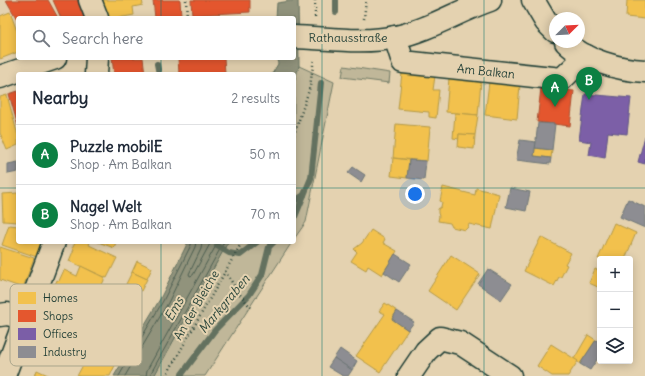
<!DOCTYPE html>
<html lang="en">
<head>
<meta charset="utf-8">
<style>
	body { margin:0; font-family:Delius,sans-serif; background:#f6f6f7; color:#1f2937 }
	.controls { position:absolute; right:12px; bottom:12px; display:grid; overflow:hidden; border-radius:4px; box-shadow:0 2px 10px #0003 }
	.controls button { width:36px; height:36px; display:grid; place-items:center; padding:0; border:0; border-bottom:1px solid #e0e1e3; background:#fff; color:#1f2937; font:20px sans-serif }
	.compass { position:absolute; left:549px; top:12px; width:36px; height:36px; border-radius:50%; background:#fff; box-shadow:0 2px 10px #0003; rotate:66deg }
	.you { position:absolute; left:415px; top:194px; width:14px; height:14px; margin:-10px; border:3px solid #fff; border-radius:50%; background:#1a73e8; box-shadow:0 0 0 6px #1a73e833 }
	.badge { display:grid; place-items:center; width:26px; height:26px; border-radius:50%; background:#0b8043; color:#fff; font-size:13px; font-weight:700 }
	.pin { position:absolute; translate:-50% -33px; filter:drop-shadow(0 1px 2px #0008) }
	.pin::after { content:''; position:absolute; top:21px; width:14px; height:12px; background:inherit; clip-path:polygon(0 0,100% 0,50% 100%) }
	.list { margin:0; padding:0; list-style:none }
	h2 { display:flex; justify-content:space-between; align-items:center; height:52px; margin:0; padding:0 16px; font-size:17px }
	h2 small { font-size:13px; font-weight:400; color:#747a83 }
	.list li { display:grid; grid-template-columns:26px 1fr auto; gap:12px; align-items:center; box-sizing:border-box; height:60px; padding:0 16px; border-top:1px solid #e0e1e3 }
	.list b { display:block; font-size:15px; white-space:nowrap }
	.list p { margin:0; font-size:13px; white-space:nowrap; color:#747a83 }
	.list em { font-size:13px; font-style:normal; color:#747a83 }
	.icon { flex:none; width:22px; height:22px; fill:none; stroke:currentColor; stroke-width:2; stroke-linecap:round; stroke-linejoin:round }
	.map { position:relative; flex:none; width:645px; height:376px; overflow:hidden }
	.search { position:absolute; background:#fff; box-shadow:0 2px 10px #0003; left:16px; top:16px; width:280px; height:44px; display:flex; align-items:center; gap:10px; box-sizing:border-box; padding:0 14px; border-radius:4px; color:#747a83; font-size:15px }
	.panel { position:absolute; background:#fff; box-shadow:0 2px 10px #0003; left:16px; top:72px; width:280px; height:172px; border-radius:4px }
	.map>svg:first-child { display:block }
</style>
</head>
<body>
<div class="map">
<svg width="645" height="376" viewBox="0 0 645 376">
	<rect width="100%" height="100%" fill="#e4d2b0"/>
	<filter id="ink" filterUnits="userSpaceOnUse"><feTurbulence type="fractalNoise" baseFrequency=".025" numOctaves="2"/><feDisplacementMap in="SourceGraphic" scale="8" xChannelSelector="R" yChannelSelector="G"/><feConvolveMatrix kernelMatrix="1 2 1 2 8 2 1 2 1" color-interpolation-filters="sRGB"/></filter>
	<g filter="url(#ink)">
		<g fill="#c0b799" stroke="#707a66">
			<path d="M299,66L334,82L306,222L294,239V82Z"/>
			<path d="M344,66L390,73L389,83L342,77Z"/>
			<path d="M228,242H292L205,376H154Z"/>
		</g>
		<g fill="#91937c" stroke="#63715f">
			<path d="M298,0L299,66L294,82V74H272L278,64L277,58H294V18H276L277,3Z"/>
			<path d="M188,242H228L154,376H114L160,299Z"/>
		</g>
		<g fill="#f2c14e" stroke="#b39946">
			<path d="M103,0H142L143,5L133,7L134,15L118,18H105Z"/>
			<path d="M627,0H645V19L626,17Z"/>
			<path d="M10,12L18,34V52L0,59V16Z"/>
			<path d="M402,73L435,76L433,90H439L436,118L429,117V112L398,109Z"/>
			<path d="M449,78L481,81L478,115L446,112Z"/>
			<path d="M489,82L520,85L517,119L485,115Z"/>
			<path d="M7,95L18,136V145L7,150L0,133V97Z"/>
			<path d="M455,113L478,115L475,135L459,134V139L453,138Z"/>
			<path d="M396,124L430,127L427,161L393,158Z"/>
			<path d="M459,134L475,135L474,149L458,147Z"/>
			<path d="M535,148L552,150L551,158L534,156Z"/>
			<path d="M393,158L409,160L407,178L391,176Z"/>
			<path d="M443,187L475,195L476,188L499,194L492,229L469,224L468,227L465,230L452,227L450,223L438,221L439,216L438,213V209L441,207L442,202L440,201Z"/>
			<path d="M18,193V222L3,221L2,194Z"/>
			<path d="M614,223L636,233L625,259H598Z"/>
			<path d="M9,225L18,226V242H41L37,257L2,245Z"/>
			<path d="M371,230L385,239L383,243L397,251L382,275L368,266L366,270L351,261L357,252L354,249L362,243Z"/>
			<path d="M541,237L571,253L565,264L567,265L561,277H559L554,286L524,271Z"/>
			<path d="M75,242H87L90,243L89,245L117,258L107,278L69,261L74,249L72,248Z"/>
			<path d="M98,242H116L114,248Z"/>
			<path d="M0,247L34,258L23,288L0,280Z"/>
			<path d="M451,255L480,274L456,310L428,291Z"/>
			<path d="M137,261L152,268L147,279L132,272Z"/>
			<path d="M81,266L105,278L101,287L103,288L93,309L66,296L65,298L52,292L57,280L59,281L64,270L77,276Z"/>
			<path d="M595,269L600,271V288L589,283Z"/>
			<path d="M132,272L147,279L141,291L126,284Z"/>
			<path d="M385,303L397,311L392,319L408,330L380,372L356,356L385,314L379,311Z"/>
			<path d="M588,335L596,340L580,364L574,359Z"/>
			<path d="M71,336L85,342L117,361L110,376H77L83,365L62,355Z"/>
			<path d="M551,344L578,361L568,376H552L537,366Z"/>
			<path d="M37,370L50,376H35Z"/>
		</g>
		<g fill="#e4572e" stroke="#a94f30">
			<path d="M6,0H48L58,18H18V21Z"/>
			<path d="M53,0H85L92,18H61Z"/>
			<path d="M153,0H180L181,16L155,18Z"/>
			<path d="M191,0H250V12L192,15Z"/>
			<path d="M112,58H143L145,74H114Z"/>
			<path d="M178,58H224L225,74H179Z"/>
			<path d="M541,88L574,91L570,126L537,122Z"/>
			<path d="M18,91V126L9,94Z"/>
		</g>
		<g fill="#7b5ea7" stroke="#5f5484">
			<path d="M585,94L631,98L627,134L608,132L605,158L589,155L591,142L579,140Z"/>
			<path d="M645,136V164L638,162Z"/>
		</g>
		<g fill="#8d8d92" stroke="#6c7576">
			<path d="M538,123L555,124L552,150L535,148Z"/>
			<path d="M520,140L536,142L534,156L551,158L550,164L516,160Z"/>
			<path d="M409,160L426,161L424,180L407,178Z"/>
			<path d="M18,162V172L8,174V164Z"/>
			<path d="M353,167L365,175L361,182L348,173Z"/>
			<path d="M510,188L530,192L526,211L506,207Z"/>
			<path d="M628,199L645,207V228L620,217Z"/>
			<path d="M395,254L411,264L399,282L384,272Z"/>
			<path d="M488,269L512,284L501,300L478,284Z"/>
			<path d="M397,311L414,322L408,330L392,319Z"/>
			<path d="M596,340L600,343V355L590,370L580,364Z"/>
			<path d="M340,349L357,361L352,370L334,358Z"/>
			<path d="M334,358L352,370L348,376H343L328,367Z"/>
		</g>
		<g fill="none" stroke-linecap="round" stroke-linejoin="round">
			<g stroke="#4d5f51" stroke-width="1">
				<path d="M202,242L201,249L189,274L190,276L193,275L211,242"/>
				<path d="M119,376L163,301L191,245V242"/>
				<path d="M125,376L168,303L195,247L196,242"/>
				<path d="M146,376L147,370L218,242"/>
				<path d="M151,376V373L224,242"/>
			</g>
			<g stroke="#63715f" stroke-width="6">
				<path d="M336,12V0"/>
				<path d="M157,64L159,74"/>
				<path d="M294,201L304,195"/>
				<path d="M294,219L311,178L321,83"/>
				<path d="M217,246L229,253L240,255L257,242"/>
				<path d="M182,376V374L215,330L249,295L262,275L269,247L274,242"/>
			</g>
			<g stroke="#1f3d34" stroke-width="25">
				<g id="minor">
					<path d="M90,0L97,18"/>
					<path d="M294,37C327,38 363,44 396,37C429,30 458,11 490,0"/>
					<path d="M395,37L403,62L562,79L586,56"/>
					<path d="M96,74L97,58"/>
					<path d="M0,77L55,58"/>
					<path d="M0,315L7,314L25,318"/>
					<path d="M4,376L54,242"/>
					<path d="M409,376L426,351L440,338L460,343L510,376"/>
				</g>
			</g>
			<g stroke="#1f3d34" stroke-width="25">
				<g id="major">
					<path d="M533,0L546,22L555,31"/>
					<path d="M566,42C583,60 621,70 645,71"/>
				</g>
			</g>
			<g stroke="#1f3d34" stroke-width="2.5" stroke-dasharray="1 3" stroke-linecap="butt">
				<path d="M186,0L187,18"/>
				<path d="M315,0V17"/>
				<path d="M364,19L366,0"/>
				<path d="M294,135L310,87L314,58"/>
				<path d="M225,271L238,292L252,309"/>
				<path d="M166,376L242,242"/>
			</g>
			<use href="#minor" stroke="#e4d2b0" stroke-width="22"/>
			<use href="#major" stroke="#e4d2b0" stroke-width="22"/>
		</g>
	</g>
	<path fill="none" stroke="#0f766e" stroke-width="1" stroke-opacity="0.55" d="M161,0V18M322,0V376M484,0V376M161,58V74M0,188H18M294,188H645M161,242V376"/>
	<g text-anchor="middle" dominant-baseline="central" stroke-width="4" stroke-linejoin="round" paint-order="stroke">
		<g font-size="12" fill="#1f3d34" stroke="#e4d2b0">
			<text x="348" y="37">Rathausstraße</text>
			<text transform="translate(486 71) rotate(6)">Am Balkan</text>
			<text transform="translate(196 305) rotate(-60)">An der Bleiche</text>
		</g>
		<g font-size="13" font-style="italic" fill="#2a463b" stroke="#e4d2b0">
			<text transform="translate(224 304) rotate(-50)">Markgraben</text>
			<text transform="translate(174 309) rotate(-60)">Ems</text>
		</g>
	</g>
	<rect x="10" y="284" width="132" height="82" rx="6" fill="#e4d2b0" stroke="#a9a58b" stroke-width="1"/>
	<rect x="18" y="292" width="18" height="12" fill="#f2c14e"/>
	<rect x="18" y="310" width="18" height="12" fill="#e4572e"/>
	<rect x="18" y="328" width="18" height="12" fill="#7b5ea7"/>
	<rect x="18" y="346" width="18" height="12" fill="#8d8d92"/>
	<g font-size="11" fill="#1f3d34">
		<text x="43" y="302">Homes</text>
		<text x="43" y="320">Shops</text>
		<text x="43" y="338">Offices</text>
		<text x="43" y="356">Industry</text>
	</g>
</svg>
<div class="controls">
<button>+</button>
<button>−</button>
<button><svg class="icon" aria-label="layers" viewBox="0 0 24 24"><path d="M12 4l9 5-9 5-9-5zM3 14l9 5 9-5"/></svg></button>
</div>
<svg class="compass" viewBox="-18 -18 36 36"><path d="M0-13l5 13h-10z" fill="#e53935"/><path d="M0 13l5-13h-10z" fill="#747a83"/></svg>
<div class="you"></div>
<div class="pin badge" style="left:555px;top:107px">A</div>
<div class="pin badge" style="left:589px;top:100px">B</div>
<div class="search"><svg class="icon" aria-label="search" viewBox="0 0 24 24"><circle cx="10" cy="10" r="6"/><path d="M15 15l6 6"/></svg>Search here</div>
<section class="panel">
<h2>Nearby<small>2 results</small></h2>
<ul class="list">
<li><span class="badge">A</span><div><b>Puzzle mobilE</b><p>Shop · Am Balkan</p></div><em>50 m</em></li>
<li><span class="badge">B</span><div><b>Nagel Welt</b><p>Shop · Am Balkan</p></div><em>70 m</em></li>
</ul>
</section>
</div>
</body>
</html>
